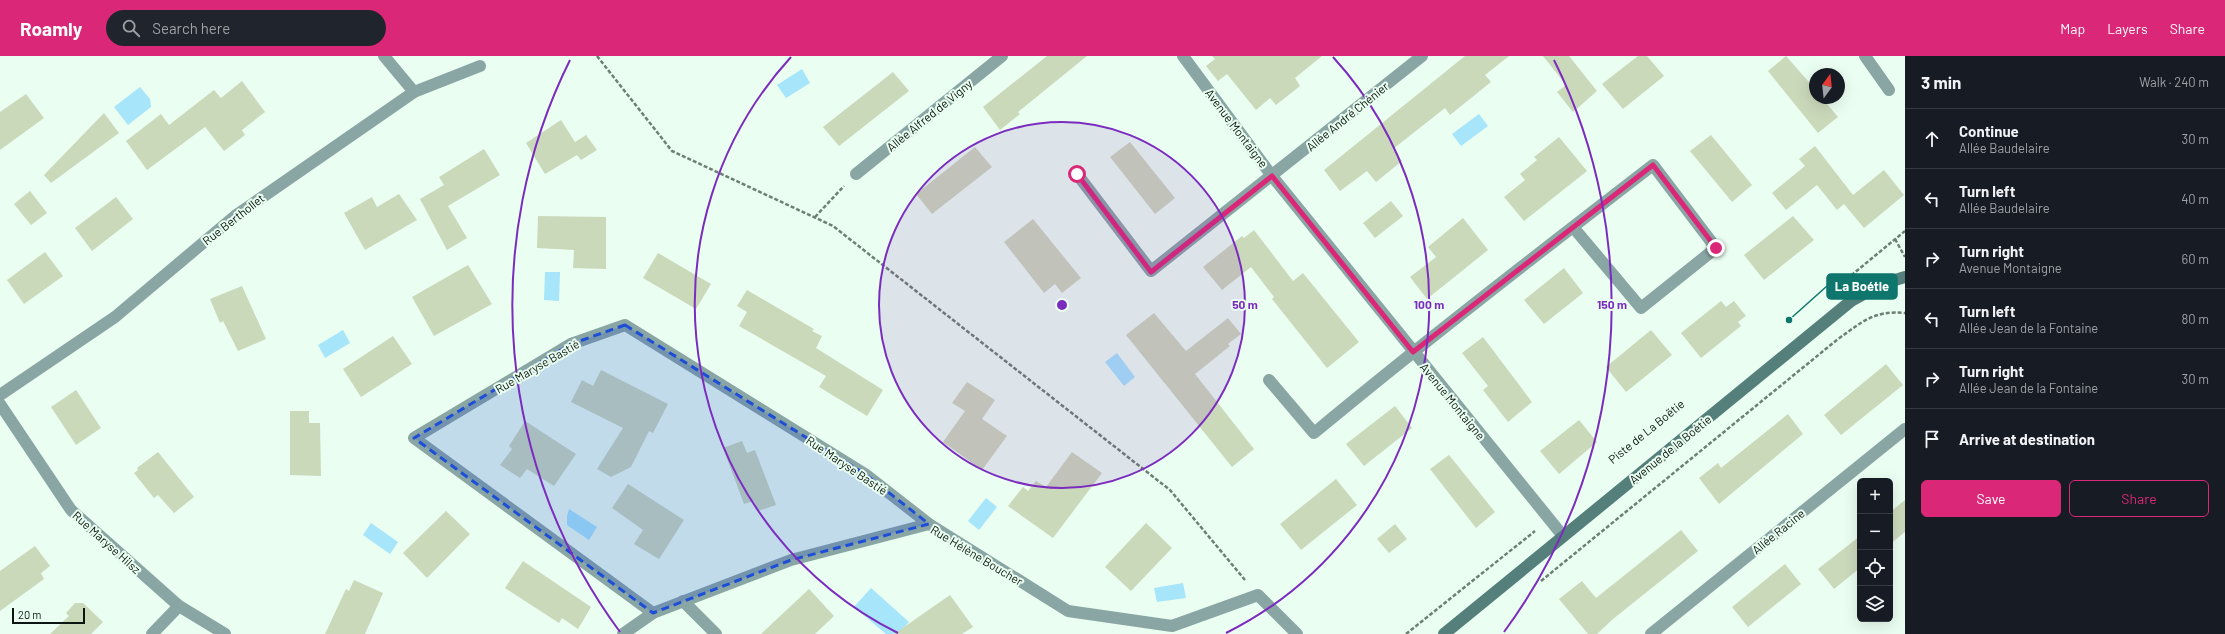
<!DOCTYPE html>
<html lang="en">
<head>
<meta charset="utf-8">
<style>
	body { margin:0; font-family:Barlow,sans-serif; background:#20242c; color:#f1f3f6 }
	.controls { position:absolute; right:12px; bottom:12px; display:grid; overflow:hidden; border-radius:6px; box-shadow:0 4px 16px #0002 }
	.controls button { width:36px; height:36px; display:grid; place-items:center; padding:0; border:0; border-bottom:1px solid #363941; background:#171b24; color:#f1f3f6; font:20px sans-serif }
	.compass { position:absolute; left:1809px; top:12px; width:36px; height:36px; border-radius:50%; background:#171b24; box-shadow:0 4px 16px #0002; rotate:15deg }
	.scale { position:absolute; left:12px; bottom:10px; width:73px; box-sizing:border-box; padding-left:4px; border:2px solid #0a160f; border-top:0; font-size:11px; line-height:14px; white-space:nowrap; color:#0a160f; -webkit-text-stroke:3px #eafef1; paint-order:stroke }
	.stop { position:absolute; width:12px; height:12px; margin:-9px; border:3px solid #db2777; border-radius:50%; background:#fff }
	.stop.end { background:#db2777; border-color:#fff; box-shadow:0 1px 4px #0008 }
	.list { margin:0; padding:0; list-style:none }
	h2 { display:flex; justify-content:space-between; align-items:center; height:52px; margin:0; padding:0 16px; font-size:17px }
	h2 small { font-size:13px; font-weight:400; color:#9ea1a6 }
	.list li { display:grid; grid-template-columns:26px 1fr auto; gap:12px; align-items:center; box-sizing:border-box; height:60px; padding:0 16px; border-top:1px solid #363941 }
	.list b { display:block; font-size:15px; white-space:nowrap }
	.list p { margin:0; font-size:13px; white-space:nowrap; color:#9ea1a6 }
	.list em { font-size:13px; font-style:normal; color:#9ea1a6 }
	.actions { display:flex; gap:8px; padding:12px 16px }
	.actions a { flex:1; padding:9px 0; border:1px solid #db2777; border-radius:6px; text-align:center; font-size:14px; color:#db2777 }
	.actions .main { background:#db2777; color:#fff }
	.icon { flex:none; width:22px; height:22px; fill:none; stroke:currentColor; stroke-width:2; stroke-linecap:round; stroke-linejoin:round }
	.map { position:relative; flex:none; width:1905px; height:578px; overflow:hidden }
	header { display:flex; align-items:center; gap:24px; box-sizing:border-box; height:56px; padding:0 20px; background:#db2777; color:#fff }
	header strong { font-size:19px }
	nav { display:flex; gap:22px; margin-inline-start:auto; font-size:14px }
	.search { width:280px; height:36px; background:#20242c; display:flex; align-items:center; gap:10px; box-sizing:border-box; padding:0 14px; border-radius:22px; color:#9ea1a6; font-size:15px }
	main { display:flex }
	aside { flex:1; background:#171b24 }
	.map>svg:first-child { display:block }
</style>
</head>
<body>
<header>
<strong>Roamly</strong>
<div class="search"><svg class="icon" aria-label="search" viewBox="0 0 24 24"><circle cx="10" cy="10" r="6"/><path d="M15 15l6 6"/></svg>Search here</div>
<nav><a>Map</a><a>Layers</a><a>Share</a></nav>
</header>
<main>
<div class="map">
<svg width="1905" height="578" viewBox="0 0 1905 578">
	<rect width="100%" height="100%" fill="#eafef1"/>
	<g fill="#a6e5fa">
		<path d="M802,13L810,27L786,42L777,29Z"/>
		<path d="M140,31L150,43L151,51L128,69L114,51Z"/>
		<path d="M1479,58L1488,70L1461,90L1452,78Z"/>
		<path d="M545,216H560L559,245L544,244Z"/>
		<path d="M343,274L350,287L325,302L318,289Z"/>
		<path d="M1117,297L1135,321L1124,330L1105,306Z"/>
		<path d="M986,442L997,451L979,474L968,465Z"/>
		<path d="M569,453L597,471L589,484L567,469V460Z"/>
		<path d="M371,467L398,486L390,498L363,479Z"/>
		<path d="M1183,527L1186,542L1157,546L1154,532Z"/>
		<path d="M871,532L909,566L898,578H886L854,551Z"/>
	</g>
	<g fill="#cbd9bb">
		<path d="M1047,0H1087L1018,56L1020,58L1000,74L983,51Z"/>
		<path d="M1212,0H1322L1295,22L1300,30L1276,49L1270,42L1256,54L1227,18L1218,25L1206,10L1215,3Z"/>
		<path d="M1465,0H1509L1485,19L1491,26L1450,59L1445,52L1393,93L1402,105L1376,126L1367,115L1340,135L1324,114Z"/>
		<path d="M1543,0H1569L1597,35L1573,56L1557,36L1566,29Z"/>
		<path d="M1638,0H1647L1664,20L1623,53L1602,28Z"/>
		<path d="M1786,0L1815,33V42H1822L1838,61L1818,77L1768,15Z"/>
		<path d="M893,16L909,35L839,90L823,71Z"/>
		<path d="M242,25L265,56L242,74L245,79L224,95L205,71L147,114L126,85L161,58L169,69L214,34L221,42Z"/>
		<path d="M26,38L44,62L0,94V56Z"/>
		<path d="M104,57L119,77L51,127L44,119Z"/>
		<path d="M561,64L575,86L586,79L597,94L581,104L577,99L545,118L526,87Z"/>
		<path d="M1711,79L1752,129L1732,146L1690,95Z"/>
		<path d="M1559,81L1587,115L1524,165L1504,141L1525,124L1520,118L1537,104L1534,101Z"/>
		<path d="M1130,86L1175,142L1155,158L1110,101Z"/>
		<path d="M1815,90L1853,139L1884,114L1904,139L1864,172L1844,148L1837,154L1817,129L1786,154L1772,137L1805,110L1799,103Z"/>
		<path d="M975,91L992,111L932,158L916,138Z"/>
		<path d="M484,93L500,119L448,150L467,182L447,194L420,143L444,129L439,121Z"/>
		<path d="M30,135L47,157L31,169L14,148Z"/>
		<path d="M399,138L417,164L365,194L344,157L372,141L377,151Z"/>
		<path d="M116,141L133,163L92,195L75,172Z"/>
		<path d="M1391,145L1403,160L1375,182L1363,167Z"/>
		<path d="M538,160L606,161V213L573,212L574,194L537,192Z"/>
		<path d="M1793,160L1814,184L1764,224L1744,199Z"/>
		<path d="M1463,162L1488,194L1427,243L1410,221L1436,201L1428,191Z"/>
		<path d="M1033,163L1081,222L1062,237L1055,228L1044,237L1004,186Z"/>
		<path d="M1254,174L1293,225L1303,217L1359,286L1327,312L1272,243L1274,241L1251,211L1222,234L1203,211L1242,180L1244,182Z"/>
		<path d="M45,196L63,220L24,248L7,224Z"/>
		<path d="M658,197L711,228L696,253L643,222Z"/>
		<path d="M468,209L492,248L434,280L412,241Z"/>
		<path d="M1564,212L1583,237L1544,268L1524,244Z"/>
		<path d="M242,230L266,283L238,295L223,265L220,267L210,243Z"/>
		<path d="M747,234L814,273L812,275L822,280L816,292L883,334L867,360L819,331L826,320L739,270L747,256L737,250Z"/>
		<path d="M1721,245L1726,251L1734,245L1746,260L1738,266L1741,270L1701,302L1681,277Z"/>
		<path d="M1154,257L1186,295L1228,262L1241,278L1228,288L1230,290L1195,318L1254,393L1232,411L1126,279Z"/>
		<path d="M1651,274L1672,299L1626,336L1606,311Z"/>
		<path d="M393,280L412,308L361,341L343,313Z"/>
		<path d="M1483,281L1532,346L1508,366L1483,334L1488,330L1462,297Z"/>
		<path d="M1886,308L1903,329L1841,379L1824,359Z"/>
		<path d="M601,314L668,348L653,377L649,375L631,411L611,421L597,413L623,372L571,346L582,324L593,330Z"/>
		<path d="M967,326L995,344L982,363L1007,380L982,414L943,386L965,355L952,347Z"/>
		<path d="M76,334L101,372L76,389L51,351Z"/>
		<path d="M1395,350L1412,372L1364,410L1346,388Z"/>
		<path d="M290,355H309V367H320L321,420L290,419Z"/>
		<path d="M1788,358L1803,378L1719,448L1699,422L1718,407L1721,412Z"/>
		<path d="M1579,364L1597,386L1559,418L1540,395Z"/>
		<path d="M525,365L576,398L554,430L527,413L520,422L500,409L512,393L509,390Z"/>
		<path d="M742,385L747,397L755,394L776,449L758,455L754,445L744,448L723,392Z"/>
		<path d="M158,396L194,441L174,457L158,439L154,442L134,417L138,414L137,412Z"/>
		<path d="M1072,396L1102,417L1053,482L1008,450L1023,431L1028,435L1036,425L1046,431Z"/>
		<path d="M1449,399L1495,456L1476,472L1430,413Z"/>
		<path d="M1336,423L1357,449L1301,494L1280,468Z"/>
		<path d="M628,428L684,464L659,503L634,488L643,474L612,452Z"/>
		<path d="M1905,444V476L1890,488V456Z"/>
		<path d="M446,455L470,478L427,522L403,497Z"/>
		<path d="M1146,467L1172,492L1131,535L1105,511Z"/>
		<path d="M1395,468L1407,483L1389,497L1377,483Z"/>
		<path d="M1681,474L1698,495L1613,563L1597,578H1588L1559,543L1582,525L1596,542Z"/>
		<path d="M1860,480V512L1834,533L1818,513Z"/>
		<path d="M35,490L50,510L41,517L44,523L0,555V515Z"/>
		<path d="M523,505L591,551L578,573L562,562L559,567L505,532Z"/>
		<path d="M1785,508L1801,528L1748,571L1732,551Z"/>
		<path d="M354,524L383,537L365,578H325L346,533L349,535Z"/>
		<path d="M809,533L834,560L815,578H761Z"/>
		<path d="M950,539L973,571L962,578H894Z"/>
		<path d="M75,547H83L103,566L91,578H50L69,560L66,557Z"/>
	</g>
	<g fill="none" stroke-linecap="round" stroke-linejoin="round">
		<g stroke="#6f7f75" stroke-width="2.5" stroke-dasharray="4 2" stroke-linecap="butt">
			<path d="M597,0L672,95L833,170L1170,434L1245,524"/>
			<path d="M815,161L844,130"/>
			<path d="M1895,183L1905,201"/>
			<path d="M1842,227L1905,175"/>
			<path d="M1541,525L1838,283C1862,266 1874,254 1905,257"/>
			<path d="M1406,578L1535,475"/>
		</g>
		<g stroke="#8aa6a4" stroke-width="12">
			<path d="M384,0L414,36"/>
			<path d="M1183,0L1272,120L1563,480"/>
			<path d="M1865,0L1889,34"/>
			<path d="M856,118L1002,0"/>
			<path d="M1077,118L1151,215L1422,0"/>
			<path d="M1269,324L1314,377C1425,285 1539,197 1653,109L1716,192L1641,252L1573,171"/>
			<path d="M0,339L115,261L235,160L414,36L480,10"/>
			<path d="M0,348L71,454L179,550L225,578"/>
			<path d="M683,545L716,578"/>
			<path d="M653,557L414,382L571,288L625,269L865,418L929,468"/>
			<path d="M152,578L179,550"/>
			<path d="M623,578L653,557L791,504L929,468L1068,555L1172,570L1258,539L1297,578"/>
			<path d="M1651,578L1905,373"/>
		</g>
		<path stroke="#547f7b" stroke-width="12" d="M1444,578L1851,245L1882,228L1905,221"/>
	</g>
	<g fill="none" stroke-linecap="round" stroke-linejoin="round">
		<path stroke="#db2777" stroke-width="5" d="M1077,118L1151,216L1272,120L1413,296L1653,109L1716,192"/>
	</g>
	<path fill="#1d4ed8" fill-opacity="0.2" stroke="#1d4ed8" stroke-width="3" stroke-dasharray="8 5" stroke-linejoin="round" d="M625,269L865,418L929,468L791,504L653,557L414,382L571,288Z"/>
	<circle cx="1062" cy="249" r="183" fill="#7b2cbf" fill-opacity=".12"/>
	<g fill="none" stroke="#7b2cbf" stroke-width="2">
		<circle cx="1062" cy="249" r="183"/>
		<path d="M898 577A367 367 0 0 1 791 1M1333 1A367 367 0 0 1 1226 577"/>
		<path d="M620 576A550 550 0 0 1 570 4M1554 4A550 550 0 0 1 1504 576"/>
	</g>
	<g text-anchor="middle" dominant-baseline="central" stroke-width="4" stroke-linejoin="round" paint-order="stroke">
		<g font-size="12" fill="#0a160f" stroke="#eafef1">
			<text transform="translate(929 59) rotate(-39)">Allée Alfred de Vigny</text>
			<text transform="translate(1347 60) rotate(-39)">Allée André Chénier</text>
			<text transform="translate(1237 72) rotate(53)">Avenue Montaigne</text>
			<text transform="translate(233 163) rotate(-38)">Rue Berthollet</text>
			<text transform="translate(537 310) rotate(-30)">Rue Maryse Bastié</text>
			<text transform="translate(1453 345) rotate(51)">Avenue Montaigne</text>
			<text transform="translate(1646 375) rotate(-39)">Piste de La Boëtie</text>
			<text transform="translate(1670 393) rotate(-39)">Avenue de la Boétie</text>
			<text transform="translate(847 409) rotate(34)">Rue Maryse Bastié</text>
			<text transform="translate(1778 475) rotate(-39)">Allée Racine</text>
			<text transform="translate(107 486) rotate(42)">Rue Maryse Hilsz</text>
			<text transform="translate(977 499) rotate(31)">Rue Hélène Boucher</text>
		</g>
	</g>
	<circle cx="1062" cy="249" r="6" fill="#7b2cbf" stroke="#eafef1" stroke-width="2"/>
	<g font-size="12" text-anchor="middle" font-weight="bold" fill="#7b2cbf" stroke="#eafef1" stroke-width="4" stroke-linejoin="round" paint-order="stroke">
		<text x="1245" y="253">50 m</text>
		<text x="1429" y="253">100 m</text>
		<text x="1612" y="253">150 m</text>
	</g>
	<path fill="none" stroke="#0f766e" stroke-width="1.5" d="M1789 264L1827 230"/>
	<circle fill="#0f766e" stroke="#eafef1" stroke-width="1.5" cx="1789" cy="264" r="4"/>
	<rect fill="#0f766e" stroke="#0f766e" stroke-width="1.5" x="1827" y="218" width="70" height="25" rx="4"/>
	<g font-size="13" text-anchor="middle" font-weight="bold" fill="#fff">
		<text x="1862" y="235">La Boétie</text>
	</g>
</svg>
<div class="controls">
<button>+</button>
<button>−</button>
<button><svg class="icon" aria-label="locate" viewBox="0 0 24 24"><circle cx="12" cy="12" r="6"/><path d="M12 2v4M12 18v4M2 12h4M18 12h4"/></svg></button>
<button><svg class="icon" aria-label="layers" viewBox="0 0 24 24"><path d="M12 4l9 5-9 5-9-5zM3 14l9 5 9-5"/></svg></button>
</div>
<svg class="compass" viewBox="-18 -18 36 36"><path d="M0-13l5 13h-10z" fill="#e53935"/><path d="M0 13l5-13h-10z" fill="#9ea1a6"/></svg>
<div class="scale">20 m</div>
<div class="stop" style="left:1077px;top:118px"></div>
<div class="stop end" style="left:1716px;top:192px"></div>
</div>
<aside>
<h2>3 min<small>Walk · 240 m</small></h2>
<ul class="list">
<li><svg class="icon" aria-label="ahead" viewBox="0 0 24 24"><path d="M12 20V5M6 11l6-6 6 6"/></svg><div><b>Continue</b><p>Allée Baudelaire</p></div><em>30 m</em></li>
<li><svg class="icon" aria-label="left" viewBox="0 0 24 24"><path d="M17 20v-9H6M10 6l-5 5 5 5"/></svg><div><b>Turn left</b><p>Allée Baudelaire</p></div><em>40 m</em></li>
<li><svg class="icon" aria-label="right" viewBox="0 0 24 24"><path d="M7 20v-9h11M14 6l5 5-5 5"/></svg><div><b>Turn right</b><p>Avenue Montaigne</p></div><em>60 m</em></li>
<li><svg class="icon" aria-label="left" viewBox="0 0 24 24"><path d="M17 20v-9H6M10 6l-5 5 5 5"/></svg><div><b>Turn left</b><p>Allée Jean de la Fontaine</p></div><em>80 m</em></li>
<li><svg class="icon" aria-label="right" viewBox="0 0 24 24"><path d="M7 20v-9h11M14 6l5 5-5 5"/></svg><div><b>Turn right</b><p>Allée Jean de la Fontaine</p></div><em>30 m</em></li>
<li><svg class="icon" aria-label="arrive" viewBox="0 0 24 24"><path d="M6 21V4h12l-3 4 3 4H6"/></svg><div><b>Arrive at destination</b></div></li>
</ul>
<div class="actions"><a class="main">Save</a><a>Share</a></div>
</aside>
</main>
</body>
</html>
